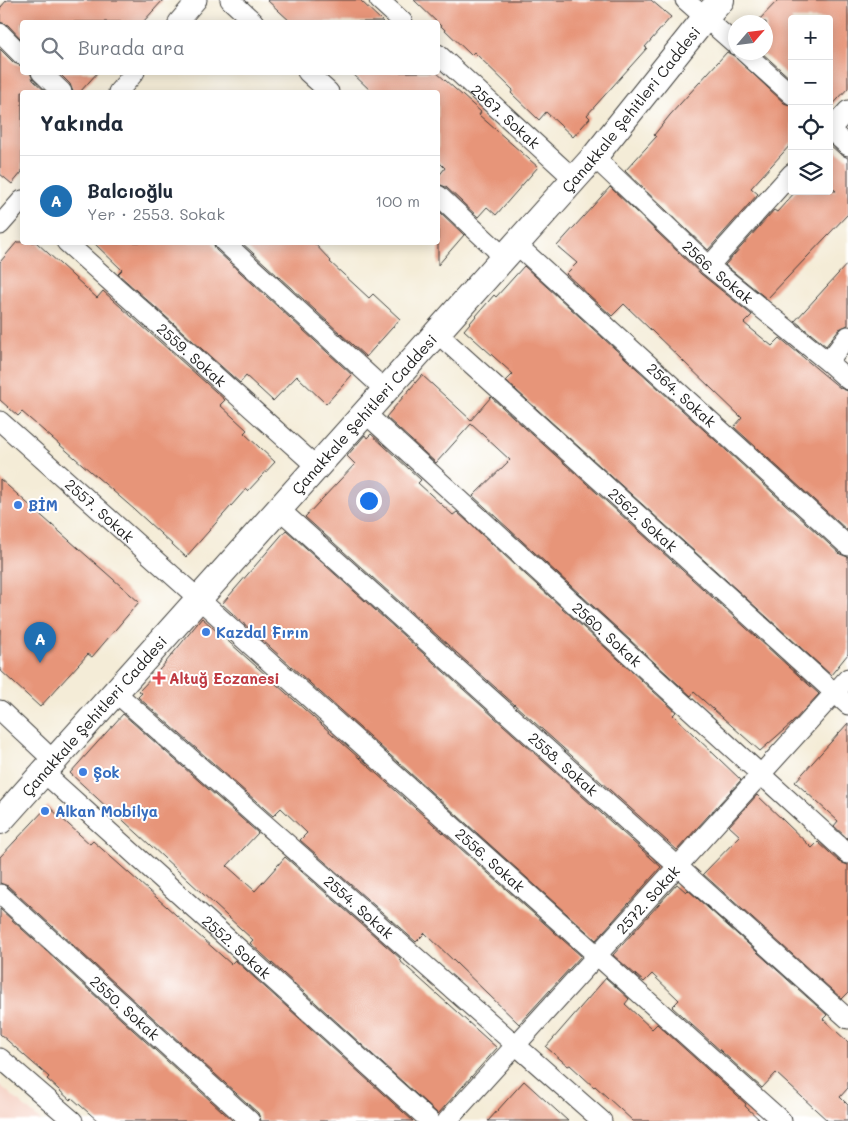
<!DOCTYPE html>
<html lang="tr">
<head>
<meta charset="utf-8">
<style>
	body { margin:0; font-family:Mali,sans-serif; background:#f6f6f7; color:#1f2937 }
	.controls { position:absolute; right:15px; top:15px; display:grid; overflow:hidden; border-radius:5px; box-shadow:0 2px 12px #0003 }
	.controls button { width:45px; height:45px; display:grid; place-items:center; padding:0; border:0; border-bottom:1px solid #e0e1e3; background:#fff; color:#1f2937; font:25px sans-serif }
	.compass { position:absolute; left:728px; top:15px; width:45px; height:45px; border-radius:50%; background:#fff; box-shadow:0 2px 12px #0003; rotate:62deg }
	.you { position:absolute; left:368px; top:500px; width:18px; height:18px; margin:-12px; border:4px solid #fff; border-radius:50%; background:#1a73e8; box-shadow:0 0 0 8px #1a73e833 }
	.badge { display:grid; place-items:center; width:32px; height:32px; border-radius:50%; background:#1f6fb2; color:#fff; font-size:16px; font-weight:700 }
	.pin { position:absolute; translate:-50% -41px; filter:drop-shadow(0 1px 2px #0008) }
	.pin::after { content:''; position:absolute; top:26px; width:18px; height:15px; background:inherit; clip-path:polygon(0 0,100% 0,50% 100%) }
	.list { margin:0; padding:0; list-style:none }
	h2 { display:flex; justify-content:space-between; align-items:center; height:65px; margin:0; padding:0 20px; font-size:21px }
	h2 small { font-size:16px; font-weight:400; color:#747a83 }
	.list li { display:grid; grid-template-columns:32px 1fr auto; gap:15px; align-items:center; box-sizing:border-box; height:90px; padding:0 20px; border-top:1px solid #e0e1e3 }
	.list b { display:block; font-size:19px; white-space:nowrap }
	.list p { margin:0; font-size:16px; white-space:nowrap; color:#747a83 }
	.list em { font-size:16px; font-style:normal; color:#747a83 }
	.icon { flex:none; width:28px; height:28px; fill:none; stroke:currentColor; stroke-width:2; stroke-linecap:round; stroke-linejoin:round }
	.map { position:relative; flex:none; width:848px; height:1121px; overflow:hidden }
	.search { position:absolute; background:#fff; box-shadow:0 2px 12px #0003; left:20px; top:20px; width:420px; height:55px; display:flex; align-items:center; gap:12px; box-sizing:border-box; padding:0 18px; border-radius:5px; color:#747a83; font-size:19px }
	.panel { position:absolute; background:#fff; box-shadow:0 2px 12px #0003; left:20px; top:90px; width:420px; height:155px; border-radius:5px }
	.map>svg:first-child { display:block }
</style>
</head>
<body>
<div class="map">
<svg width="848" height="1121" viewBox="0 0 848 1121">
	<rect width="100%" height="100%" fill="#fff"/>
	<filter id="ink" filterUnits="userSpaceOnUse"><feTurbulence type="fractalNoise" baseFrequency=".02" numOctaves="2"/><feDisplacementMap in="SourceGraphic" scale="10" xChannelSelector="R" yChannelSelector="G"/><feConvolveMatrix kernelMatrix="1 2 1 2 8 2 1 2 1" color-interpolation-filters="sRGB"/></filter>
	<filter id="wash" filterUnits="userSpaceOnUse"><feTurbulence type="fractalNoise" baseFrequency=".0096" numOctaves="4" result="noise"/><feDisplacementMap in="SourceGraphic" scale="20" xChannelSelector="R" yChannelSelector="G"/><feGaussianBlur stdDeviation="1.12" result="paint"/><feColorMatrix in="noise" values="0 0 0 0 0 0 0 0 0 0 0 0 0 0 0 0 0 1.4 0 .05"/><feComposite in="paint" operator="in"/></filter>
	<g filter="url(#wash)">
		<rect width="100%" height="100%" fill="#f4ecd7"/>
		<path fill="#f6d2c5" d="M0,1085L41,1121H0Z"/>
		<g id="blocks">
			<g fill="#e79579">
				<path d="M7,0H163L143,22H22V40L8,25L0,22V8Z"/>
				<path d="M267,0H360L383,22H291Z"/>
				<path d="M414,0H651L671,17L645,47L647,48L587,115L590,118L573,137L546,112L539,120L511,93L513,90L474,52L471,55Z"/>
				<path d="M778,0H848V88L829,109V19H792V80L761,52H766V22H757Z"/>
				<path d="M0,49L14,63L22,66V72H30L33,80L46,92H22V172L12,184L0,174Z"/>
				<path d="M727,52L734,56L784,103L792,106V143L751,188L758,194L708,250L625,171L656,137L654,135L670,115Z"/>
				<path d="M58,72H98L80,92H73L70,84Z"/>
				<path d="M351,72H436L481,112L479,115L538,167L496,215L487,207L478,217L446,187L438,184V177L445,168L438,161V92H372Z"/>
				<path d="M829,144L840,154L848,158V214L767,299L725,265L774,210L777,212L796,191H836L829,185Z"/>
				<path d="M610,187L701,274L752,315L744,323L772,346L780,338L840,388L848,391V531L734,427L742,418L624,304L612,316L566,274L577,263L557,246Z"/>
				<path d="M438,210L464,235L438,265Z"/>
				<path d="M17,242H36L97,298L103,291L225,400L220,405L247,430L244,433L275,462L248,491L246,489L186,557L135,510L22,412L18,416L0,400V262Z"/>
				<path d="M93,242H213L216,250L352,375L326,404L297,376L273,401L246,376L240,383L118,274L122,270Z"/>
				<path d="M241,242H313L331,261L330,262L369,298L373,294L400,319L366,357Z"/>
				<path d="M848,263V325L839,329L826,346L795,321Z"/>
				<path d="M524,266L840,554L848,557V654L831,675L506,381L513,374L464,330L494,295L496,297Z"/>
				<path d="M422,375L471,420L491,397L819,694L792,723L760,751L694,692L691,696L473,496L510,460L471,424L436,463L386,417Z"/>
				<path d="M371,434L421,480L418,483L453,515L457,512L676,712L673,715L741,780L677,850L305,517L355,464L347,456L365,435L367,438Z"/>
				<path d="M0,479L139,602L92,657L88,654L40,707L0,670Z"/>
				<path d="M286,530L661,867L596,940L222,604Z"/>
				<path d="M202,618L581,956L519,1024L425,933L416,942L300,840L307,833L281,808L273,816L138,697L142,693L139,691L161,668Z"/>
				<path d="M123,714L258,833L227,866L255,891L285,857L401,959L399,960L497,1048L438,1114L250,943L253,940L112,810L111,811L70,773Z"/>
				<path d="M848,723V839L834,826L838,821L795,782Z"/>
				<path d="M757,795L812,848L818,842L840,862L848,865V993L842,999L703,874L740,836L729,826Z"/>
				<path d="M48,806L90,844L93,841L231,964L235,960L413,1121H261L258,1113L8,886L0,883V857Z"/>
				<path d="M677,884L686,892L688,890L827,1015L823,1019L848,1042V1088L840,1097L848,1105V1121H828L776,1073L762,1088L672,1007L679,1000L652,974L644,982L613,955Z"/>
				<path d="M0,909L233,1121H98L72,1098L70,1100L47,1079L49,1077L0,1034Z"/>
				<path d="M606,978L629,999L625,1004L652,1029L657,1024L746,1104L745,1106L761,1121H633L595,1086L594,1087L570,1065L568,1066L546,1047Z"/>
				<path d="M524,1081L568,1121H488Z"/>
			</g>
		</g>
	</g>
	<g filter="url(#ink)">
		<use href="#blocks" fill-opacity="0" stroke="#3c3b38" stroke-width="1"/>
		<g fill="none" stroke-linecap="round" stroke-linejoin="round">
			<g stroke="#3c3b38" stroke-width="21">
				<g id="minor">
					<path d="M230,0L254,22"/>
					<path d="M379,0L403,22"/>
					<path d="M685,0L736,45"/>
					<path d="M178,22L197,0"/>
					<path d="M0,33L22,55"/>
					<path d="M744,52L792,95"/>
					<path id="s1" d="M438,54L574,179"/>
					<path d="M41,72L62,92"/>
					<path d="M307,72L329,92"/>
					<path d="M118,92L135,72"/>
					<path d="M829,129L848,146"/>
					<path d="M829,131L848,110"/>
					<path id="s2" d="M594,157L709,266L828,362L848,380"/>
					<path d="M438,195L504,257"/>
					<path d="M0,225L22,200"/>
					<path id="s3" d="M66,242L317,467"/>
					<path d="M224,242L385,390"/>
					<path id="s4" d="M516,244L848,546"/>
					<path d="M709,266L792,173"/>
					<path id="s5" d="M437,333L848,705"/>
					<path d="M828,362L848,336"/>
					<path id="s6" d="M365,413L848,854"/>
					<path id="s7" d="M0,421L782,1121"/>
					<path id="s8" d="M279,509L848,1019"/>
					<path id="s9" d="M115,692L602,1121"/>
					<path d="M0,710L54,761"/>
					<path id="s10" d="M43,772L430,1121"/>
					<path id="s11" d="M0,894L250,1121"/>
					<path d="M0,1058L73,1121"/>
					<path id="s12" d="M447,1121L848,678"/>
				</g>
			</g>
			<g stroke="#3c3b38" stroke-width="28">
				<g id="secondary">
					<path id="s13" d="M0,821L594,157L705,18L721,0"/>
				</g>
			</g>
			<use href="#minor" stroke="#fff" stroke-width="19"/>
			<use href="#secondary" stroke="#fff" stroke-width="26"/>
		</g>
	</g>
	<g fill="#3f7fe0" stroke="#fff" stroke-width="2">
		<circle cx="18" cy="505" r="5"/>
		<circle cx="206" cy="632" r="5"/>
		<circle cx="83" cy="772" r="5"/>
		<circle cx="45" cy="811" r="5"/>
	</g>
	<path fill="#e0444e" stroke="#fff" stroke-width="2" d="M156.5 670.5h5v5h5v5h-5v5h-5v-5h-5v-5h5z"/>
	<g text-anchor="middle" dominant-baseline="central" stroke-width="4" stroke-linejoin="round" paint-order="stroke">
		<g font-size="15" fill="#1c1c1c" stroke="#fff">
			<text stroke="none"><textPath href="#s13" startOffset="951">Çanakkale Şehitleri Caddesi</textPath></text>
			<text stroke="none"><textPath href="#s1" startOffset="92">2567. Sokak</textPath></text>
			<text stroke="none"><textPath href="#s2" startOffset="169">2566. Sokak</textPath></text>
			<text stroke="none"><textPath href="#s3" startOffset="169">2559. Sokak</textPath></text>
			<text stroke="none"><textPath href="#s4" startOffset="224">2564. Sokak</textPath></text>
			<text stroke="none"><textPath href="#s13" startOffset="546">Çanakkale Şehitleri Caddesi</textPath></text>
			<text stroke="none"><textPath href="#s7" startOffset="134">2557. Sokak</textPath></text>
			<text stroke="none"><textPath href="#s5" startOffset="278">2562. Sokak</textPath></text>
			<text stroke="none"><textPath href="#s6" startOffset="328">2560. Sokak</textPath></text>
			<text stroke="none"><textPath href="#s13" startOffset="141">Çanakkale Şehitleri Caddesi</textPath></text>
			<text stroke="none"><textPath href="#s8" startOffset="382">2558. Sokak</textPath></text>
			<text stroke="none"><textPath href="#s7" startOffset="658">2556. Sokak</textPath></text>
			<text stroke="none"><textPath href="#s12" startOffset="299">2572. Sokak</textPath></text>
			<text stroke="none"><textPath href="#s9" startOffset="325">2554. Sokak</textPath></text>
			<text stroke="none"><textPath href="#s10" startOffset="261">2552. Sokak</textPath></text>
			<text stroke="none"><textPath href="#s11" startOffset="169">2550. Sokak</textPath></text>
		</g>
		<g font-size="15" font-weight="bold" fill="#366cbe" stroke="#fff" text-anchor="start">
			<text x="28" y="505">BİM</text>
			<text x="216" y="632">Kazdal Fırın</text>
			<text x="93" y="772">Şok</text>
			<text x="55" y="811">Alkan Mobilya</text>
		</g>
		<g font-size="15" font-weight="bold" fill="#be3a42" stroke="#fff" text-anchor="start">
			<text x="169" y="678">Altuğ Eczanesi</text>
		</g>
	</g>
</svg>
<div class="controls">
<button>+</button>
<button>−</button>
<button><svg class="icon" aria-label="locate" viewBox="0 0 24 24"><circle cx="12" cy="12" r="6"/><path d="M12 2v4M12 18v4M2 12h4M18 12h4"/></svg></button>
<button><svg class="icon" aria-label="layers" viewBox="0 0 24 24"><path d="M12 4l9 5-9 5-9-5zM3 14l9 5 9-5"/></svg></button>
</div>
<svg class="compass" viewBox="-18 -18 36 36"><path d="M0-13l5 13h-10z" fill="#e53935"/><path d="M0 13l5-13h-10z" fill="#747a83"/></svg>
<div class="you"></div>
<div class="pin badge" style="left:40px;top:663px">A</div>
<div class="search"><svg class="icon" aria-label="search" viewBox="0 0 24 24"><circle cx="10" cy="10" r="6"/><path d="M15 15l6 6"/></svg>Burada ara</div>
<section class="panel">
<h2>Yakında<small></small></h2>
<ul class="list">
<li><span class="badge">A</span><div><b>Balcıoğlu</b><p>Yer · 2553. Sokak</p></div><em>100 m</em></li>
</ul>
</section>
</div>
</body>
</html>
